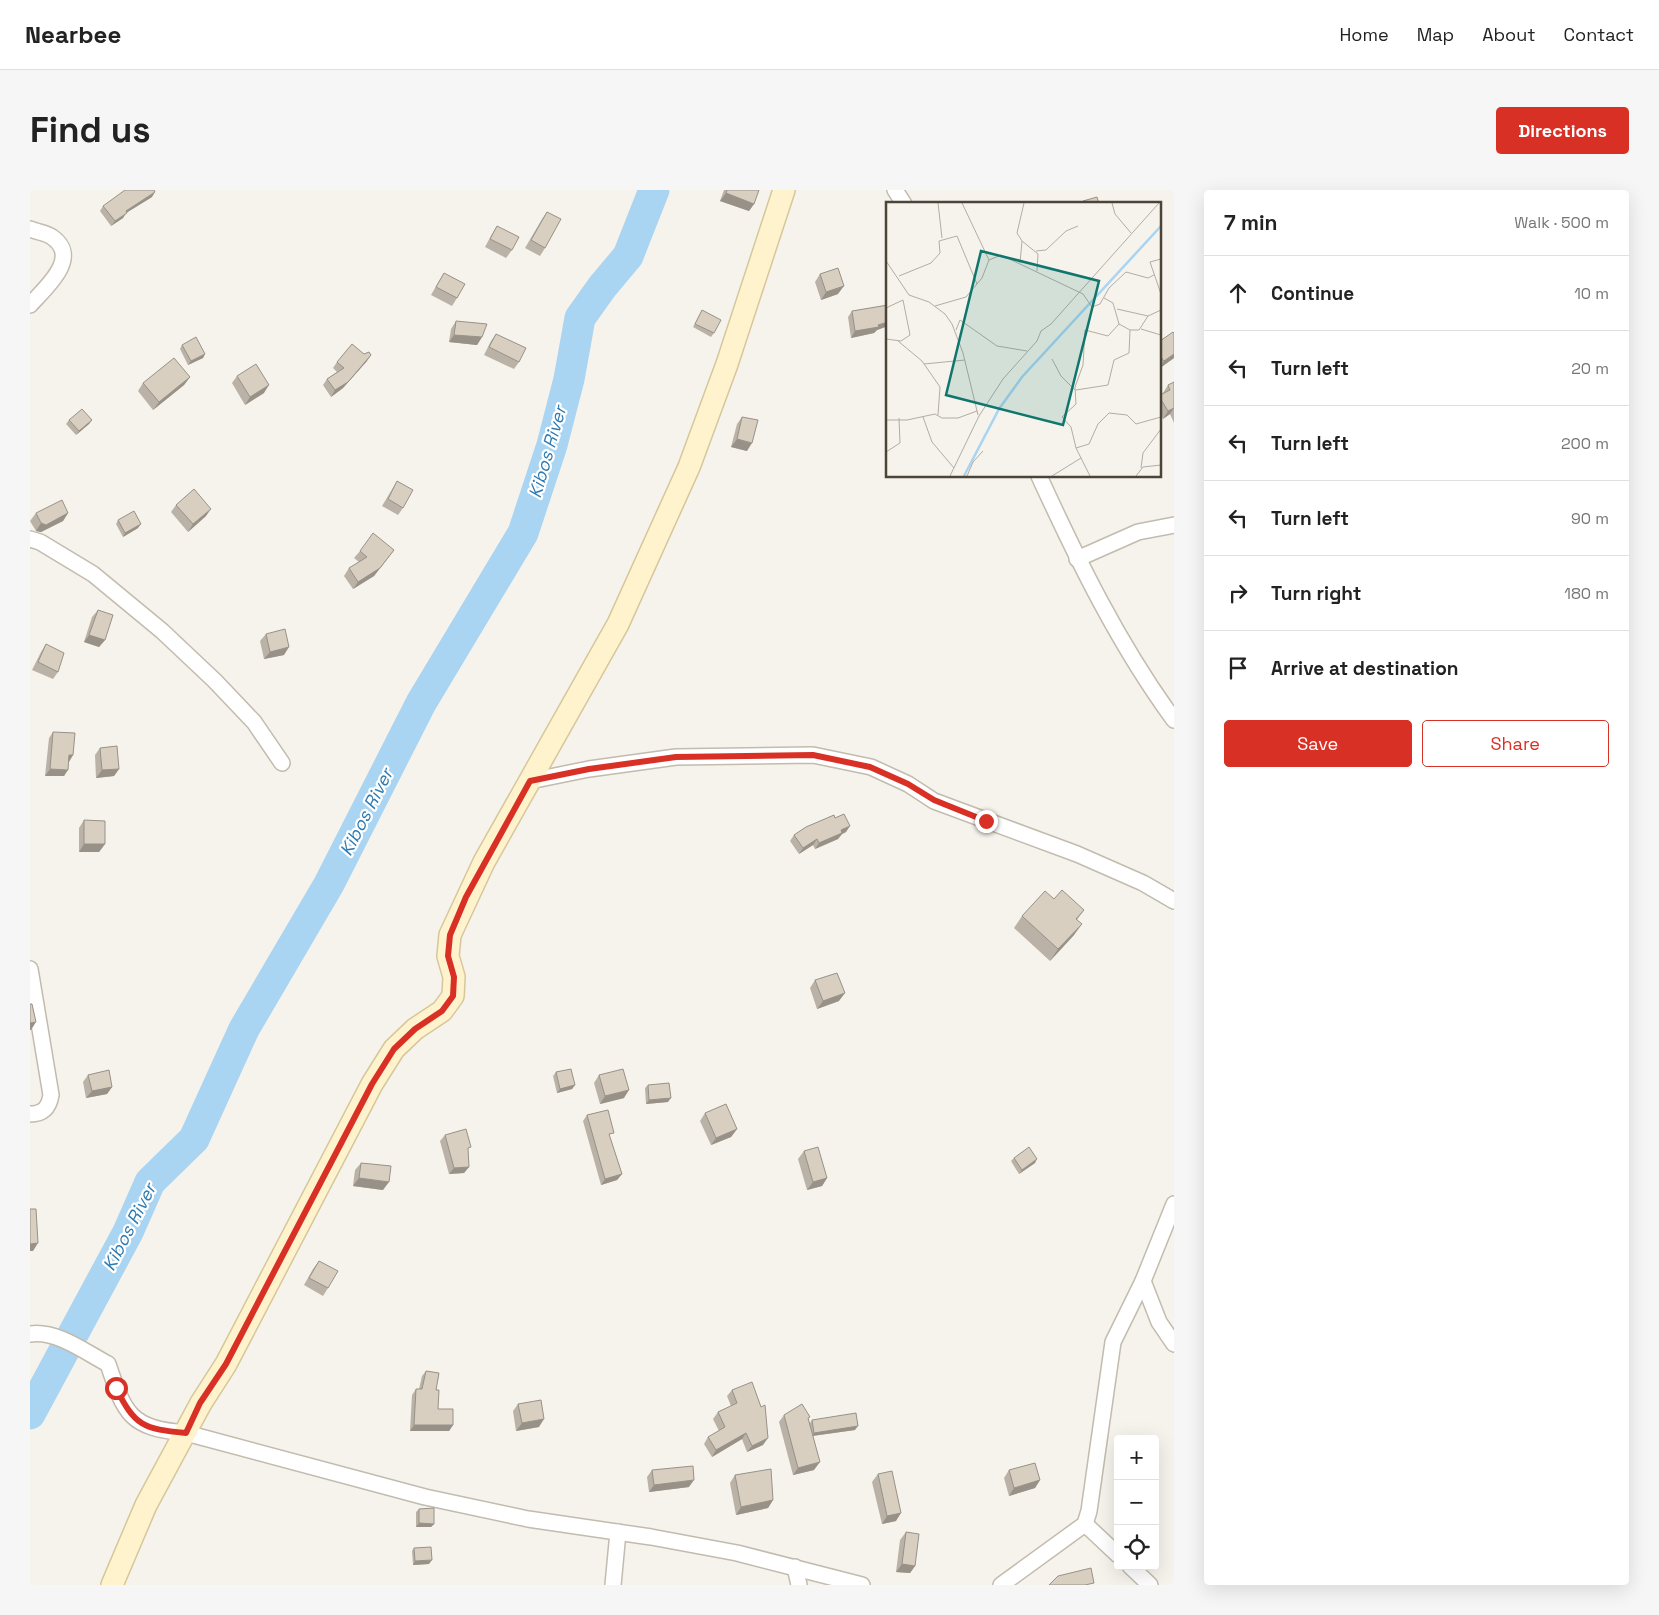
<!DOCTYPE html>
<html lang="en">
<head>
<meta charset="utf-8">
<style>
	body { margin:0; font-family:"Space Grotesk",sans-serif; background:#f6f6f6; color:#222 }
	.controls { position:absolute; right:15px; bottom:15px; display:grid; overflow:hidden; border-radius:5px; box-shadow:0 5px 20px #0002 }
	.controls button { width:45px; height:45px; display:grid; place-items:center; padding:0; border:0; border-bottom:1px solid #e0e0e0; background:#fff; color:#222; font:25px sans-serif }
	.stop { position:absolute; width:15px; height:15px; margin:-11px; border:4px solid #d93025; border-radius:50%; background:#fff }
	.stop.end { background:#d93025; border-color:#fff; box-shadow:0 1px 5px #0008 }
	.list { margin:0; padding:0; list-style:none }
	h2 { display:flex; justify-content:space-between; align-items:center; height:65px; margin:0; padding:0 20px; font-size:21px }
	h2 small { font-size:16px; font-weight:400; color:#767676 }
	.list li { display:grid; grid-template-columns:32px 1fr auto; gap:15px; align-items:center; box-sizing:border-box; height:75px; padding:0 20px; border-top:1px solid #e0e0e0 }
	.list b { display:block; font-size:19px; white-space:nowrap }
	.list em { font-size:16px; font-style:normal; color:#767676 }
	.actions { display:flex; gap:10px; padding:15px 20px }
	.actions a { flex:1; padding:11px 0; border:1px solid #d93025; border-radius:5px; text-align:center; font-size:18px; color:#d93025 }
	.actions .main { background:#d93025; color:#fff }
	.icon { flex:none; width:28px; height:28px; fill:none; stroke:currentColor; stroke-width:2; stroke-linecap:round; stroke-linejoin:round }
	.map { position:relative; flex:none; width:1144px; height:1395px; overflow:hidden; border-radius:5px }
	header { display:flex; align-items:center; gap:30px; box-sizing:border-box; height:70px; padding:0 25px; background:#fff; border-bottom:1px solid #e0e0e0 }
	header strong { font-size:24px }
	nav { display:flex; gap:28px; margin-inline-start:auto; font-size:18px }
	.intro { display:flex; align-items:center; justify-content:space-between; box-sizing:border-box; height:120px; padding:0 30px }
	h1 { margin:0; font-size:35px }
	.button { padding:12px 22px; border-radius:5px; background:#d93025; color:#fff; font-size:18px; font-weight:700 }
	main { display:flex; gap:30px; padding:0 30px }
	aside { flex:1; background:#fff; border-radius:5px; box-shadow:0 5px 20px #0002 }
	.map>svg:first-child { display:block }
</style>
</head>
<body>
<header>
<strong>Nearbee</strong>
<nav><a>Home</a><a>Map</a><a>About</a><a>Contact</a></nav>
</header>
<div class="intro"><h1>Find us</h1><a class="button">Directions</a></div>
<main>
<div class="map">
<svg width="1144" height="1395" viewBox="0 0 1144 1395">
	<rect width="100%" height="100%" fill="#f6f3ec"/>
	<g fill="none" stroke-linecap="round" stroke-linejoin="round">
		<path stroke="#a9d4f2" stroke-width="31" d="M0,1224L98,1042L120,992L164,949L214,839L299,694L391,513L493,343L522,255L539,189L550,128L572,97L598,66L624,0"/>
		<g stroke="#c2bbae" stroke-width="18">
			<g id="street">
				<path d="M865,0L874,14"/>
				<path d="M0,39C7,42 17,43 22,47C52,68 14,99 0,115"/>
				<path d="M1009,286C1048,371 1089,455 1144,530"/>
				<path d="M0,349L10,352L63,384L132,441L185,491L224,532L252,573"/>
				<path d="M1047,369L1108,342L1144,335"/>
				<path d="M500,591L559,579L646,567L783,565L841,577L878,594L904,611L1047,664L1113,693L1144,711"/>
				<path d="M0,779L21,905C19,917 14,924 0,924"/>
				<path d="M1113,1091L1129,1132L1144,1154"/>
				<path d="M0,1144C27,1140 55,1162 78,1174C95,1225 100,1238 156,1243L395,1307L498,1329L621,1347L707,1363L832,1395"/>
				<path d="M1055,1334L1088,1365"/>
				<path d="M1100,1376L1120,1395"/>
				<path d="M765,1377L769,1395"/>
				<path d="M583,1395L588,1342"/>
				<path d="M971,1395L1055,1334L1059,1321L1083,1152L1113,1091L1144,1014"/>
			</g>
		</g>
		<g stroke="#d6c79b" stroke-width="24">
			<path id="secondary" d="M82,1395L116,1315L171,1213L196,1174L342,894L364,859L385,839L412,821L423,806L424,787L418,766L420,745L454,672L588,434L659,277L697,174L754,0"/>
		</g>
		<use href="#street" stroke="#fff" stroke-width="15"/>
		<use href="#secondary" stroke="#fff3cd" stroke-width="21"/>
	</g>
	<g fill="#bab2a6">
		<path d="M694,0H729L724,14L719,21L690,11Z"/>
		<path d="M122,7L96,23L93,28L81,36L70,21L73,16Z"/>
		<path d="M517,22L515,58L510,66L495,58L512,29Z"/>
		<path d="M467,36L482,60L476,68L455,57L462,44Z"/>
		<path d="M414,83L427,108L422,116L401,105L409,91Z"/>
		<path d="M790,84L808,104L791,110L785,92Z"/>
		<path d="M858,115V136L847,140L844,143L821,148L818,127L822,121Z"/>
		<path d="M672,120L684,143L681,147L663,137Z"/>
		<path d="M426,131L452,147L447,155L419,152L421,139Z"/>
		<path d="M1144,143V168L1130,178V151Z"/>
		<path d="M466,144L489,172L484,179L454,165L461,151Z"/>
		<path d="M152,155L175,164L173,168L158,175L150,159Z"/>
		<path d="M334,164L337,171L313,198L301,207L293,195L297,189L307,182L303,178L307,172Z"/>
		<path d="M207,186L234,203L215,215L202,193Z"/>
		<path d="M160,187L154,195L123,220L108,201L113,193Z"/>
		<path d="M1144,192V233L1140,224L1133,229L1130,225V205L1133,204V203L1138,195Z"/>
		<path d="M712,227L717,261L701,257L707,234Z"/>
		<path d="M39,230H62L59,234L46,245L36,234Z"/>
		<path d="M367,291L373,318L368,325L352,316Z"/>
		<path d="M146,315L176,326L158,342L141,322Z"/>
		<path d="M6,323H38L33,331L11,342L6,341L0,331Z"/>
		<path d="M88,330L108,338L93,347L86,334Z"/>
		<path d="M364,360L344,386L323,399L314,386L319,378L329,372L324,368L330,361Z"/>
		<path d="M68,420L75,450L69,457L54,452L62,427Z"/>
		<path d="M236,444L254,465L234,469L230,451Z"/>
		<path d="M16,454L28,482L23,489L2,480L11,462Z"/>
		<path d="M23,542L43,565L38,572L34,586H15L19,548Z"/>
		<path d="M70,558L89,579L84,586L66,588L65,565Z"/>
		<path d="M805,628L816,642L812,644L808,649L785,659L783,655L769,664L760,651L764,645Z"/>
		<path d="M54,630L75,654L69,662H49V638Z"/>
		<path d="M1024,709L1054,720L1047,730L1044,745L1020,771L984,738L992,726Z"/>
		<path d="M785,790L809,811L787,819L780,798Z"/>
		<path d="M526,882L545,895L542,899L527,903L523,886Z"/>
		<path d="M58,885L82,897L77,904L56,908L53,892Z"/>
		<path d="M569,885L594,908L570,914L564,893Z"/>
		<path d="M618,895L638,912L616,914L615,898Z"/>
		<path d="M675,923L707,939L701,947L681,955L670,931Z"/>
		<path d="M557,925L580,948L592,984L587,990L571,995L553,931Z"/>
		<path d="M415,945L439,977L434,983L419,984L410,951Z"/>
		<path d="M774,961L797,988L792,996L777,1000L768,969Z"/>
		<path d="M984,968L1005,973L989,984L981,971Z"/>
		<path d="M331,973L353,1000L323,996L325,980Z"/>
		<path d="M289,1071L298,1098L293,1106L274,1095L283,1079Z"/>
		<path d="M396,1181L406,1200L408,1219L423,1235L419,1241H380L382,1205L386,1199H389L392,1186Z"/>
		<path d="M702,1200L733,1255L717,1262L712,1249L682,1267L674,1254L678,1247L689,1241L683,1229L688,1222L701,1216L697,1206Z"/>
		<path d="M488,1214L509,1237L486,1241L483,1221Z"/>
		<path d="M754,1225L778,1229L780,1233L782,1230L825,1240L783,1246L784,1280L763,1285L749,1232Z"/>
		<path d="M622,1280L659,1297L619,1302L617,1287Z"/>
		<path d="M979,1280L1010,1290L1005,1298L979,1306L974,1288Z"/>
		<path d="M848,1284L866,1331L852,1334L842,1292Z"/>
		<path d="M705,1285L743,1310L738,1318L706,1325L700,1293Z"/>
		<path d="M389,1319L404,1334L401,1337H386V1322Z"/>
		<path d="M876,1342L885,1376L880,1383L866,1382L870,1350Z"/>
		<path d="M384,1358L399,1374L383,1375L382,1361Z"/>
	</g>
	<g fill="#979187">
		<path d="M125,2L122,7L96,23L93,28L81,36L85,31L96,21Z"/>
		<path d="M696,3L724,14L719,21L690,11Z"/>
		<path d="M814,96L808,104L791,110L796,102Z"/>
		<path d="M858,132V136L847,140L844,143L821,148L825,141L848,135Z"/>
		<path d="M424,145L452,147L447,155L419,152Z"/>
		<path d="M175,164L173,168L158,175L161,171Z"/>
		<path d="M1144,164V168L1130,178L1134,171Z"/>
		<path d="M341,165L337,171L313,198L301,207L305,200Z"/>
		<path d="M160,187L154,195L123,220L129,212Z"/>
		<path d="M239,195L234,203L215,215L220,207Z"/>
		<path d="M1144,218L1140,224L1133,229L1138,221Z"/>
		<path d="M62,230L59,234L46,245L49,241Z"/>
		<path d="M707,249L722,253L717,261L701,257Z"/>
		<path d="M181,319L176,326L158,342L163,334Z"/>
		<path d="M38,323L33,331L11,342L6,341L11,333Z"/>
		<path d="M111,334L108,338L93,347L95,343Z"/>
		<path d="M364,360L344,386L323,399L328,392Z"/>
		<path d="M59,445L75,450L69,457L54,452Z"/>
		<path d="M259,457L254,465L234,469L240,462Z"/>
		<path d="M39,565H43L39,572L34,571Z"/>
		<path d="M20,579L38,580L34,586H15Z"/>
		<path d="M89,579L84,586L66,588L72,580Z"/>
		<path d="M820,636L816,642L812,644L808,649L785,659L789,653L811,640Z"/>
		<path d="M787,649L783,655L769,664L773,658Z"/>
		<path d="M54,654H75L69,662H49Z"/>
		<path d="M1052,734L1044,745L1020,771L1028,759Z"/>
		<path d="M815,803L809,811L787,819L793,811Z"/>
		<path d="M6,832L1,840H0V833Z"/>
		<path d="M545,895L542,899L527,903L530,899Z"/>
		<path d="M82,897L77,904L56,908L62,901Z"/>
		<path d="M599,900L594,908L570,914L575,906Z"/>
		<path d="M641,908L638,912L616,914L619,910Z"/>
		<path d="M707,939L701,947L681,955L686,948Z"/>
		<path d="M1007,969L1005,973L989,984L992,980Z"/>
		<path d="M439,977L434,983L419,984L424,978Z"/>
		<path d="M592,984L587,990L571,995L575,989Z"/>
		<path d="M329,988L359,992L353,1000L323,996Z"/>
		<path d="M797,988L792,996L777,1000L783,992Z"/>
		<path d="M8,1053L3,1061H0V1054Z"/>
		<path d="M514,1229L509,1237L486,1241L492,1233Z"/>
		<path d="M384,1235H423L419,1241H380Z"/>
		<path d="M828,1236L825,1240L781,1246L784,1243Z"/>
		<path d="M716,1243L712,1249L682,1267L686,1260Z"/>
		<path d="M738,1248L733,1255L717,1262L722,1256Z"/>
		<path d="M790,1272L784,1280L763,1285L768,1278Z"/>
		<path d="M664,1290L659,1297L619,1302L624,1295Z"/>
		<path d="M1010,1290L1005,1298L979,1306L984,1298Z"/>
		<path d="M743,1310L738,1318L706,1325L711,1317Z"/>
		<path d="M871,1323L866,1331L852,1334L857,1326Z"/>
		<path d="M389,1333L404,1334L401,1337H386Z"/>
		<path d="M402,1370L399,1374L383,1375L385,1371Z"/>
		<path d="M872,1374L885,1376L880,1383L866,1382Z"/>
	</g>
	<g fill="#d8cfc1" stroke="#979187">
		<path d="M95,0H124L125,2L96,21L97,23L85,31L73,16Z"/>
		<path d="M697,0H729L724,14L696,3Z"/>
		<path d="M1067,7L1069,14H1054L1053,11Z"/>
		<path d="M517,22L531,29L515,58L501,50Z"/>
		<path d="M467,36L489,47L482,60L460,49Z"/>
		<path d="M808,78L814,96L796,102L790,84Z"/>
		<path d="M414,83L435,94L427,108L406,97Z"/>
		<path d="M858,115V132L848,135L849,137L825,141L822,121Z"/>
		<path d="M672,120L691,130L684,143L665,134Z"/>
		<path d="M426,131L457,134L452,147L424,145Z"/>
		<path d="M1143,142L1144,143V164L1134,171L1130,166V151Z"/>
		<path d="M466,144L496,158L489,172L459,157Z"/>
		<path d="M166,147L175,164L161,171L152,155Z"/>
		<path d="M322,154L334,164L339,162L341,165L318,192L305,200L297,189L314,178L307,172Z"/>
		<path d="M144,168L160,187L129,212L113,193Z"/>
		<path d="M226,174L239,195L220,207L207,186Z"/>
		<path d="M1144,192V218L1138,221L1130,208V205L1140,200L1138,195Z"/>
		<path d="M52,219L62,230L49,241L39,230Z"/>
		<path d="M712,227L728,230L722,253L707,249Z"/>
		<path d="M367,291L383,300L373,318L358,309Z"/>
		<path d="M164,299L181,319L163,334L146,315Z"/>
		<path d="M32,310L38,323L16,335L11,333L6,323Z"/>
		<path d="M104,321L111,334L95,343L88,330Z"/>
		<path d="M343,343L364,360L350,378L328,392L319,378L337,367L330,361Z"/>
		<path d="M68,420L83,425L75,450L59,445Z"/>
		<path d="M255,439L259,457L240,462L236,444Z"/>
		<path d="M16,454L34,463L28,482L8,472Z"/>
		<path d="M23,542L45,543L43,565H39L38,580L20,579Z"/>
		<path d="M87,556L89,579L72,580L70,558Z"/>
		<path d="M814,624L820,636L811,640L812,643L789,653L787,649L773,658L764,645L776,637L804,625L805,628Z"/>
		<path d="M54,630L75,631V654H54Z"/>
		<path d="M1032,700L1054,720L1046,729L1052,734L1028,759L992,726L1015,701L1024,709Z"/>
		<path d="M807,783L815,803L793,811L785,790Z"/>
		<path d="M0,814H2L6,832L0,833Z"/>
		<path d="M541,879L545,895L530,899L526,882Z"/>
		<path d="M593,879L599,900L575,906L569,885Z"/>
		<path d="M79,880L82,897L62,901L58,885Z"/>
		<path d="M639,893L641,908L619,910L618,895Z"/>
		<path d="M696,914L707,939L686,948L675,923Z"/>
		<path d="M578,920L584,943L579,944L592,984L575,989L557,925Z"/>
		<path d="M436,939L441,957L438,958L439,977L424,978L415,945Z"/>
		<path d="M788,957L797,988L783,992L774,961Z"/>
		<path d="M999,957L1007,969L992,980L984,968Z"/>
		<path d="M331,973L361,976L359,992L329,988Z"/>
		<path d="M0,1019H6L8,1053L0,1054Z"/>
		<path d="M289,1071L308,1081L298,1098L279,1088Z"/>
		<path d="M396,1181L409,1183L406,1200H409L408,1219H423V1235H384L386,1199H392Z"/>
		<path d="M722,1192L731,1217L735,1215L738,1248L722,1256L716,1243L686,1260L678,1247L695,1237L688,1222L707,1213L702,1200Z"/>
		<path d="M511,1210L514,1229L492,1233L488,1214Z"/>
		<path d="M772,1214L780,1227L778,1228L790,1272L768,1278L754,1225Z"/>
		<path d="M826,1223L828,1236L784,1243L782,1230Z"/>
		<path d="M1005,1273L1010,1290L984,1298L979,1280Z"/>
		<path d="M663,1276L664,1290L624,1295L622,1280Z"/>
		<path d="M741,1279L743,1310L711,1317L705,1285Z"/>
		<path d="M862,1281L871,1323L857,1326L848,1284Z"/>
		<path d="M404,1318V1334L389,1333V1319Z"/>
		<path d="M876,1342L889,1344L885,1376L872,1374Z"/>
		<path d="M401,1357L402,1370L385,1371L384,1358Z"/>
		<path d="M1061,1378L1064,1393L1055,1395H1019L1028,1386Z"/>
	</g>
	<g fill="none" stroke-linecap="round" stroke-linejoin="round">
		<path stroke="#d93025" stroke-width="6" d="M86,1198C105,1236 113,1239 156,1243L170,1213L196,1174L342,894L364,859L385,839L412,821L423,806L424,787L418,766L420,745L436,707L500,591L559,579L646,567L783,565L840,577L878,594L904,610L956,631"/>
	</g>
	<g text-anchor="middle" dominant-baseline="central" stroke-width="4.5" stroke-linejoin="round" paint-order="stroke">
		<g font-size="18" font-style="italic" fill="#2e7ab2" stroke="#fff">
			<text transform="translate(517 262) rotate(-74)">Kibos River</text>
			<text transform="translate(336 622) rotate(-63)">Kibos River</text>
			<text transform="translate(99 1037) rotate(-63)">Kibos River</text>
		</g>
	</g>
	<g transform="translate(856 12)">
		<rect width="275" height="275" fill="#f6f3ec"/>
		<path fill="none" stroke="#a9d4f2" stroke-width="2.5" d="M78,274L113,207L136,175L275,24"/>
		<path fill="none" stroke="#b2ada4" stroke-width="1" d="M52,1L56,36M76,1L103,58M226,1L229,12L245,31M136,39L152,52L151,69M150,49L160,48L180,29L192,24M275,57L264,60L275,92M0,59L23,93L43,100L59,112L66,122L77,151L92,213M134,61L136,39L131,31L138,1M13,74L45,61L54,51L53,39L71,34L91,82M49,104L80,95L96,76L103,58L115,53L197,92L206,105L214,102L223,86L240,70L262,76L268,73M0,106L17,98L24,133L15,139L0,137M231,107L262,114M233,122L244,128H253L262,114L275,108M255,127L275,133M70,128L74,118L111,144L141,149M12,139L36,159L54,185L52,213M166,157L175,174L189,188M38,162L79,158M190,188L222,183L228,158L243,151L244,128M37,215L46,240L68,266M0,218H21L49,212L56,216H72L91,209M190,246L203,242L212,222L223,211L241,213L250,222L275,215M0,250L14,241L13,216M255,266L257,251L275,227M64,274L93,214L117,177L151,139L155,129L165,122L273,1M81,274L87,260L97,249M166,274L195,256M204,274L190,246L185,225L176,215L190,202L189,185L197,163L199,128L222,134L233,122L227,101L218,96M250,274L257,265L275,263"/>
		<path fill="#0f766e" fill-opacity="0.15" stroke="#0f766e" stroke-width="2.5" d="M95,49L213,79L177,223L60,193Z"/>
		<rect width="275" height="275" fill="none" stroke="#4b4439" stroke-width="2.5"/>
	</g>
</svg>
<div class="controls">
<button>+</button>
<button>−</button>
<button><svg class="icon" aria-label="locate" viewBox="0 0 24 24"><circle cx="12" cy="12" r="6"/><path d="M12 2v4M12 18v4M2 12h4M18 12h4"/></svg></button>
</div>
<div class="stop" style="left:86px;top:1198px"></div>
<div class="stop end" style="left:956px;top:631px"></div>
</div>
<aside>
<h2>7 min<small>Walk · 500 m</small></h2>
<ul class="list">
<li><svg class="icon" aria-label="ahead" viewBox="0 0 24 24"><path d="M12 20V5M6 11l6-6 6 6"/></svg><div><b>Continue</b></div><em>10 m</em></li>
<li><svg class="icon" aria-label="left" viewBox="0 0 24 24"><path d="M17 20v-9H6M10 6l-5 5 5 5"/></svg><div><b>Turn left</b></div><em>20 m</em></li>
<li><svg class="icon" aria-label="left" viewBox="0 0 24 24"><path d="M17 20v-9H6M10 6l-5 5 5 5"/></svg><div><b>Turn left</b></div><em>200 m</em></li>
<li><svg class="icon" aria-label="left" viewBox="0 0 24 24"><path d="M17 20v-9H6M10 6l-5 5 5 5"/></svg><div><b>Turn left</b></div><em>90 m</em></li>
<li><svg class="icon" aria-label="right" viewBox="0 0 24 24"><path d="M7 20v-9h11M14 6l5 5-5 5"/></svg><div><b>Turn right</b></div><em>180 m</em></li>
<li><svg class="icon" aria-label="arrive" viewBox="0 0 24 24"><path d="M6 21V4h12l-3 4 3 4H6"/></svg><div><b>Arrive at destination</b></div></li>
</ul>
<div class="actions"><a class="main">Save</a><a>Share</a></div>
</aside>
</main>
</body>
</html>
